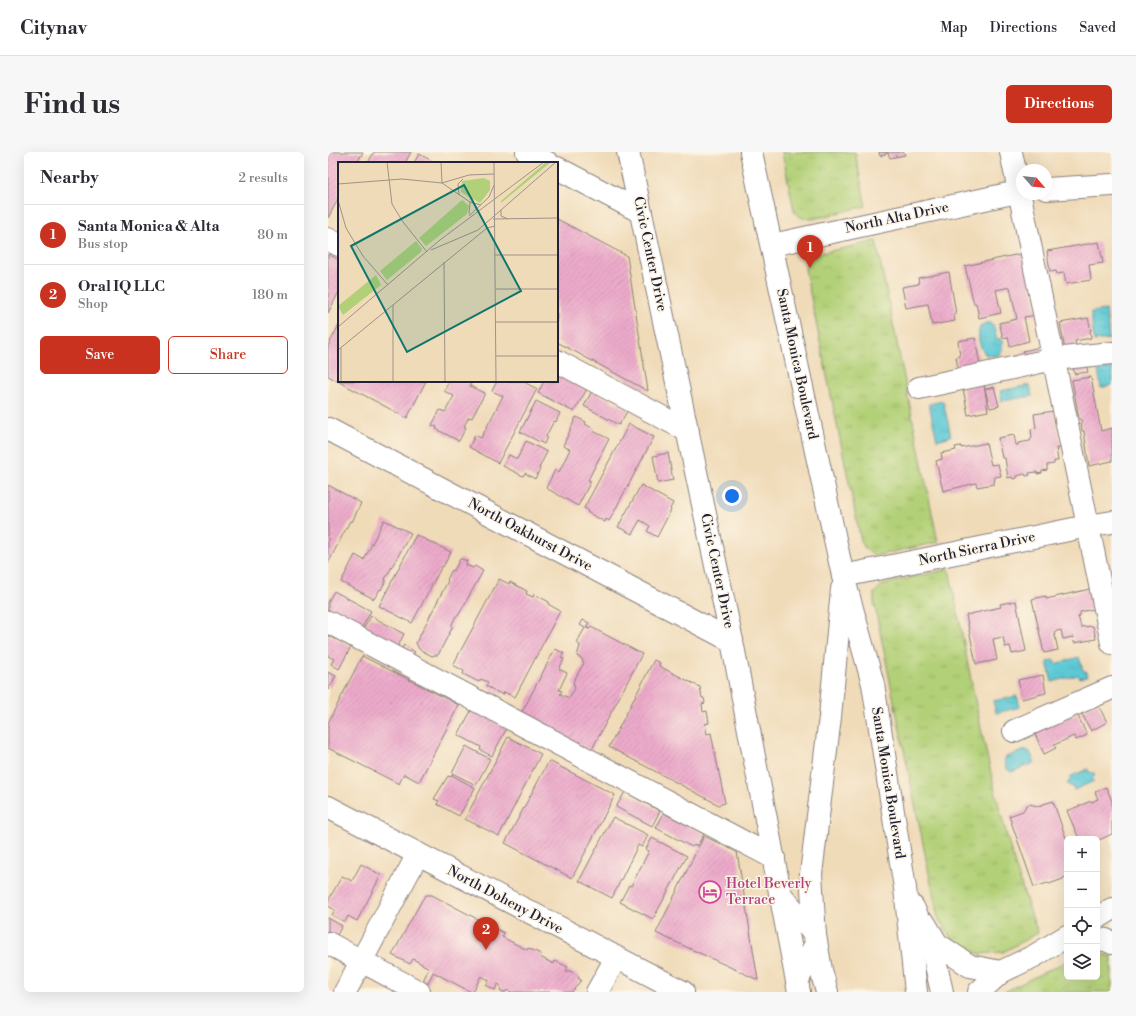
<!DOCTYPE html>
<html lang="en">
<head>
<meta charset="utf-8">
<style>
	body { margin:0; font-family:"Libre Bodoni",serif; background:#f7f7f7; color:#2b2b33 }
	.controls { position:absolute; right:12px; bottom:12px; display:grid; overflow:hidden; border-radius:6px; box-shadow:0 4px 16px #0002 }
	.controls button { width:36px; height:36px; display:grid; place-items:center; padding:0; border:0; border-bottom:1px solid #e1e1e2; background:#fff; color:#2b2b33; font:20px sans-serif }
	.compass { position:absolute; left:688px; top:12px; width:36px; height:36px; border-radius:50%; background:#fff; box-shadow:0 4px 16px #0002; rotate:118deg }
	.you { position:absolute; left:404px; top:344px; width:14px; height:14px; margin:-10px; border:3px solid #fff; border-radius:50%; background:#1a73e8; box-shadow:0 0 0 6px #1a73e833 }
	.badge { display:grid; place-items:center; width:26px; height:26px; border-radius:50%; background:#c8321e; color:#fff; font-size:13px; font-weight:700 }
	.pin { position:absolute; translate:-50% -33px; filter:drop-shadow(0 1px 2px #0008) }
	.pin::after { content:''; position:absolute; top:21px; width:14px; height:12px; background:inherit; clip-path:polygon(0 0,100% 0,50% 100%) }
	.list { margin:0; padding:0; list-style:none }
	h2 { display:flex; justify-content:space-between; align-items:center; height:52px; margin:0; padding:0 16px; font-size:17px }
	h2 small { font-size:13px; font-weight:400; color:#7c7c81 }
	.list li { display:grid; grid-template-columns:26px 1fr auto; gap:12px; align-items:center; box-sizing:border-box; height:60px; padding:0 16px; border-top:1px solid #e1e1e2 }
	.list b { display:block; font-size:15px; white-space:nowrap }
	.list p { margin:0; font-size:13px; white-space:nowrap; color:#7c7c81 }
	.list em { font-size:13px; font-style:normal; color:#7c7c81 }
	.actions { display:flex; gap:8px; padding:12px 16px }
	.actions a { flex:1; padding:9px 0; border:1px solid #c8321e; border-radius:6px; text-align:center; font-size:14px; color:#c8321e }
	.actions .main { background:#c8321e; color:#fff }
	.icon { flex:none; width:22px; height:22px; fill:none; stroke:currentColor; stroke-width:2; stroke-linecap:round; stroke-linejoin:round }
	.map { position:relative; flex:none; width:784px; height:840px; overflow:hidden; border-radius:6px }
	header { display:flex; align-items:center; gap:24px; box-sizing:border-box; height:56px; padding:0 20px; background:#fff; border-bottom:1px solid #e1e1e2 }
	header strong { font-size:19px }
	nav { display:flex; gap:22px; margin-inline-start:auto; font-size:14px }
	.intro { display:flex; align-items:center; justify-content:space-between; box-sizing:border-box; height:96px; padding:0 24px }
	h1 { margin:0; font-size:28px }
	.button { padding:10px 18px; border-radius:6px; background:#c8321e; color:#fff; font-size:14px; font-weight:700 }
	main { display:flex; gap:24px; padding:0 24px }
	aside { flex:1; background:#fff; border-radius:6px; box-shadow:0 4px 16px #0002 }
	.map>svg:first-child { display:block }
</style>
</head>
<body>
<header>
<strong>Citynav</strong>
<nav><a>Map</a><a>Directions</a><a>Saved</a></nav>
</header>
<div class="intro"><h1>Find us</h1><a class="button">Directions</a></div>
<main>
<aside>
<h2>Nearby<small>2 results</small></h2>
<ul class="list">
<li><span class="badge">1</span><div><b>Santa Monica &amp; Alta</b><p>Bus stop</p></div><em>80 m</em></li>
<li><span class="badge">2</span><div><b>Oral IQ LLC</b><p>Shop</p></div><em>180 m</em></li>
</ul>
<div class="actions"><a class="main">Save</a><a>Share</a></div>
</aside>
<div class="map">
<svg width="784" height="840" viewBox="0 0 784 840">
	<defs>
		<pattern id="park-tufts" width="24" height="20" patternUnits="userSpaceOnUse"><rect width="24" height="20" fill="#b2d077"/><path d="M3 7l-1-3M5 7V3M7 7l1-3M15 17l-1-3M17 17v-4M19 17l1-3" fill="none" stroke="#99b268"/></pattern>
		<pattern id="water-ripples" width="26" height="14" patternUnits="userSpaceOnUse"><rect width="26" height="14" fill="#5dc9d5"/><path d="M2 4q2-2 4 0t4 0M15 11q2-2 4 0t4 0" fill="none" stroke="#51acb8"/></pattern>
		<pattern id="building-hatch" width="6" height="6" patternUnits="userSpaceOnUse"><rect width="6" height="6" fill="#ecaaca"/><path d="M-1 1l2-2M0 6l6-6M5 7l2-2" fill="none" stroke="#ca92ae"/></pattern>
	</defs>
	<rect width="100%" height="100%" fill="#fcf5e5"/>
	<filter id="ink" filterUnits="userSpaceOnUse"><feTurbulence type="fractalNoise" baseFrequency=".025" numOctaves="2"/><feDisplacementMap in="SourceGraphic" scale="8" xChannelSelector="R" yChannelSelector="G"/><feConvolveMatrix kernelMatrix="1 2 1 2 8 2 1 2 1" color-interpolation-filters="sRGB"/></filter>
	<filter id="wash" filterUnits="userSpaceOnUse"><feTurbulence type="fractalNoise" baseFrequency=".012" numOctaves="4" result="noise"/><feDisplacementMap in="SourceGraphic" scale="16" xChannelSelector="R" yChannelSelector="G"/><feGaussianBlur stdDeviation="0.9" result="paint"/><feColorMatrix in="noise" values="0 0 0 0 0 0 0 0 0 0 0 0 0 0 0 0 0 1.4 0 .05"/><feComposite in="paint" operator="in"/></filter>
	<g filter="url(#wash)">
		<rect width="100%" height="100%" fill="#f0dbb9"/>
		<g fill="url(#park-tufts)" stroke="#6a7959">
			<path d="M454,0H527L538,54L485,67C476,67 471,66 466,58Z"/>
			<path d="M548,89L610,390L547,404L538,398L533,389L477,117L480,104Z"/>
			<path d="M621,417C646,539 666,664 710,781L675,800L652,802L634,793L623,786L610,766L546,450V441L553,434L568,429Z"/>
			<path d="M769,802H775L784,805V840H676L739,809V825H769Z"/>
		</g>
		<g fill="url(#water-ripples)" stroke="#407688">
			<path d="M778,158L781,187L766,189L763,160Z"/>
			<path d="M658,171H663C667,176 668,180 668,187H673L675,192C674,194 674,196 674,199C672,205 663,204 658,203C651,195 649,185 652,175Z"/>
			<path d="M784,216V233L773,236L770,218Z"/>
			<path d="M702,233L704,244L674,249L672,239Z"/>
			<path d="M615,249L623,284L609,288L601,252Z"/>
			<path d="M751,505L755,519H758L759,524L752,526L750,523L724,530L719,510L726,508L727,512Z"/>
			<path d="M689,544L692,555L668,561L665,549Z"/>
			<path d="M698,598L702,600L706,609L704,612L683,620L679,617L676,609L678,605Z"/>
			<path d="M760,617L761,620L766,621L767,623L764,627L766,629L746,638L745,635L740,633V630L743,628L741,625Z"/>
		</g>
		<g id="blocks">
			<g fill="url(#building-hatch)">
				<path d="M0,0H35L29,11H11V45L0,66Z"/>
				<path d="M46,0H83L77,11H40Z"/>
				<path d="M551,0H576L577,3L562,6L560,1L552,4Z"/>
				<path d="M91,2L108,11H86Z"/>
				<path d="M229,67L299,104L320,239L229,190Z"/>
				<path d="M771,90L775,111L761,113L763,128L738,132L736,121L729,122L728,119L722,120L719,99Z"/>
				<path d="M696,101L709,163L696,165L701,189L682,194L680,185L675,186L671,171L689,167L682,135L668,138L673,161L651,166L648,151L646,152L637,114Z"/>
				<path d="M0,102L11,108V140L0,161Z"/>
				<path d="M621,120L628,162L626,163L627,169L604,173L600,152L578,156L574,135L591,132L590,126Z"/>
				<path d="M760,166L763,178H762L763,186L747,189L748,196L737,198L732,171Z"/>
				<path d="M11,173V229H98L79,266L0,224V194Z"/>
				<path d="M647,186L652,213L630,217L628,205L632,204L630,189Z"/>
				<path d="M713,195L714,201L696,205L695,199Z"/>
				<path d="M758,212L760,220L746,222L745,214Z"/>
				<path d="M229,218L260,235L246,260L210,241L216,229H229Z"/>
				<path d="M763,225L773,279L784,276V309L761,314L756,279H754L753,267H751L744,228Z"/>
				<path d="M121,229H141L143,230L142,234L157,241L144,266L141,265L136,274L138,275L131,289L108,277L109,275L104,273L112,258L117,260L126,244L116,239Z"/>
				<path d="M169,229H194L209,237L170,311L141,295L147,283L153,286L175,244L164,239Z"/>
				<path d="M656,232L660,259L640,263L635,236Z"/>
				<path d="M666,235L671,254L662,256L657,237Z"/>
				<path d="M264,239L300,258L291,273L256,254Z"/>
				<path d="M208,249L232,261L228,270L226,269L218,284L219,285L216,292L192,280Z"/>
				<path d="M726,259L734,296H728L730,309H726V312L719,313V318L714,319V321L709,322V320L701,321L702,323L698,324L697,322L689,324V326L685,327L684,325L680,326L677,306H674L670,286L686,283L688,293H690V291L702,289L704,285L703,277L708,276L706,262Z"/>
				<path d="M248,265L258,270L257,272L266,277L265,279L281,287L260,328L263,329L250,354L218,336L227,318L231,320L242,297L235,294Z"/>
				<path d="M301,272L326,285L281,369L278,367L277,370L259,360L260,358L256,356Z"/>
				<path d="M198,289L219,300L211,316L212,317L207,327L197,321L195,324L175,314L181,303L189,307Z"/>
				<path d="M658,291L663,313L670,312L673,324L667,325L666,332L649,335L648,331L615,339L608,309L614,307L613,301L628,298L627,295L633,294V296Z"/>
				<path d="M340,301L345,328L330,331L325,304Z"/>
				<path d="M0,333L33,351L24,370L22,369L0,411Z"/>
				<path d="M313,333L345,351L342,357L343,358L329,385L319,379L322,374L312,368L304,382L290,375Z"/>
				<path d="M56,368L83,381L57,427L58,428L53,438L52,437L46,447L13,430L27,403L36,408Z"/>
				<path d="M88,383L123,400L115,415L114,414L84,471L51,454Z"/>
				<path d="M132,407H134L139,409L138,413L145,416L147,414L155,419L130,464H128L124,472V476L110,503H107L104,504L91,497L88,491L120,429L119,428L123,419L126,418Z"/>
				<path d="M171,427L181,432L182,430L199,439L198,442L205,445L206,442L221,450L220,452L232,459L187,545L176,540L175,543L158,534L160,530L153,527L151,530L135,522L136,519L125,513Z"/>
				<path d="M762,437L766,457L752,460V464H750L753,475L765,474L768,487L746,491L745,485L735,487L733,478L726,480L730,498L716,501L704,447L718,444V447Z"/>
				<path d="M6,439L43,459L34,476L0,458V450Z"/>
				<path d="M688,449L698,499L684,502L682,494L677,495L675,485L665,487L669,508L648,512L638,463L673,455L672,452Z"/>
				<path d="M43,464L76,482L69,496L35,478Z"/>
				<path d="M255,468L261,471L258,476L261,477L263,475L314,502L263,599L193,562L227,497L236,501L233,506L236,507L231,517L239,521L231,538L234,539L232,542L241,546L247,536L245,530L256,511L254,510L255,508L249,504L252,494L249,490L257,476L252,473Z"/>
				<path d="M0,482L23,495L11,517L3,512L6,507L0,504Z"/>
				<path d="M76,493L87,500L83,505L72,499Z"/>
				<path d="M34,504L131,553L91,630L76,622L71,632L0,596V571Z"/>
				<path d="M326,508L332,511L331,514L372,535L374,546H376L377,551L374,552L375,560L379,559L381,571L377,572L379,582L383,581L397,651L391,653L281,595Z"/>
				<path d="M0,520L8,524L0,538Z"/>
				<path d="M715,523L718,541L694,547L690,528Z"/>
				<path d="M769,551L779,570L763,579L753,560Z"/>
				<path d="M144,557L179,576L164,604L152,598L153,595L130,583Z"/>
				<path d="M749,562L759,583L748,588L746,584L726,593L728,596L716,602L706,580Z"/>
				<path d="M180,585L213,602L171,684L137,667Z"/>
				<path d="M138,594L162,607L148,633L124,621Z"/>
				<path d="M221,609L287,643L244,726L177,691Z"/>
				<path d="M124,623L147,636L131,664L109,652L111,649L106,647L120,624L123,625Z"/>
				<path d="M778,635L784,649V682L769,689L772,694L769,695V687H751L739,659L763,649L764,650L770,647L767,640Z"/>
				<path d="M297,640L332,659L324,674L288,655Z"/>
				<path d="M725,649L739,689V724L735,726V727L721,732L720,731L706,735L681,664L695,659L698,654L701,652L710,654Z"/>
				<path d="M336,661L376,682L369,694L366,693L364,695L328,676Z"/>
				<path d="M285,665L320,683L314,695L310,693L284,746L251,729Z"/>
				<path d="M376,684L409,700L430,828L328,781Z"/>
				<path d="M324,686L359,704L325,767L292,750L301,733L303,734L321,699L318,697Z"/>
				<path d="M33,712L53,723L29,769L20,764L17,770L4,763L7,758L0,754V749L14,724L24,729Z"/>
				<path d="M98,743H104L176,781L174,785L199,798L200,796L213,802L212,805L226,812L227,809L240,815L238,819H242L251,824L250,826L253,828L244,840H183L179,838L178,840H175L172,838L173,834L170,832L167,838L158,833L161,828L153,824L145,840H143L105,820L100,832L95,829L101,816L85,807L82,812L64,803L94,748Z"/>
				<path d="M0,766L14,774L6,788L0,785Z"/>
			</g>
		</g>
	</g>
	<g filter="url(#ink)">
		<use href="#blocks" fill-opacity="0" stroke="#897e7a" stroke-width="1"/>
		<g fill="none" stroke-linecap="round" stroke-linejoin="round">
			<g stroke="#897e7a" stroke-width="24">
				<g id="minor">
					<path d="M199,0L220,11"/>
					<path d="M300,0L404,489L471,840"/>
					<path d="M683,0L784,491"/>
					<path d="M229,16L313,60"/>
					<path d="M718,37L784,33"/>
					<path d="M0,87L11,93"/>
					<path d="M444,93L694,39"/>
					<path d="M229,209L360,279"/>
					<path d="M591,236L726,207L784,201"/>
					<path d="M0,277L404,489"/>
					<path d="M515,424L760,374L784,370"/>
					<path d="M0,470L446,706"/>
					<path d="M686,579L784,536"/>
					<path d="M769,766L784,757"/>
					<path d="M597,772L609,792L642,814L673,820"/>
					<path d="M769,787L778,788L784,791"/>
					<path d="M0,791L91,840"/>
					<path d="M17,840L90,702"/>
					<path d="M269,840L288,806"/>
					<path d="M651,840L673,820L706,804L739,784"/>
				</g>
			</g>
			<g stroke="#897e7a" stroke-width="24">
				<g id="major">
					<path d="M423,0L515,424L545,532L577,736L588,840"/>
					<path d="M0,655L355,840"/>
					<path d="M452,742L487,783"/>
					<path d="M585,755L605,800L614,840"/>
					<path d="M469,830L488,791"/>
					<path d="M499,840L493,818L487,783L483,722L502,565L514,437"/>
				</g>
			</g>
			<use href="#minor" stroke="#fff" stroke-width="22"/>
			<use href="#major" stroke="#fff" stroke-width="22"/>
		</g>
	</g>
	<defs>
		<g id="hotel-ring" transform="scale(1.15)"><circle r="9.5" fill="#fcf5e5" stroke="#d1479c" stroke-width="1.5"/><path d="M-6-4.5h1.5V1H6V5H4.5V3h-9V5H-6ZM-4 0a1.8 1.8 0 1 1 3.6 0ZM.5 0V-2.5h3Q6-2.5 6 0Z" fill="#d1479c"/></g>
	</defs>
	<g fill-rule="evenodd">
		<use href="#hotel-ring" x="382" y="740"/>
	</g>
	<g text-anchor="middle" dominant-baseline="central" stroke-width="3" stroke-linejoin="round" paint-order="stroke">
		<g font-size="14" fill="#22223b" stroke="#fcf5e5">
			<text transform="translate(569 66) rotate(-12)">North Alta Drive</text>
			<text transform="translate(322 102) rotate(78)">Civic Center Drive</text>
			<text transform="translate(469 212) rotate(78)">Santa Monica Boulevard</text>
			<text transform="translate(202 383) rotate(28)">North Oakhurst Drive</text>
			<text transform="translate(649 397) rotate(-12)">North Sierra Drive</text>
			<text transform="translate(389 419) rotate(78)">Civic Center Drive</text>
			<text transform="translate(560 631) rotate(81)">Santa Monica Boulevard</text>
			<text transform="translate(177 748) rotate(28)">North Doheny Drive</text>
		</g>
		<g font-size="14" fill="#b23c85" stroke="#fcf5e5" text-anchor="start">
			<text x="398" y="732">Hotel Beverly<tspan x="398" dy="16">Terrace</tspan></text>
		</g>
	</g>
	<g transform="translate(10 10)">
		<rect width="220" height="220" fill="#f0dbb9"/>
		<path d="M208,0H213L163,41V39ZM146,16L152,19V28L142,41L123,30L124,19ZM124,38L131,44L129,52L88,84L81,76ZM78,79L84,87L83,90L49,118L42,109ZM38,113L43,123L5,153L0,144Z" fill="#b2d077"/>
		<path fill="none" stroke="#9e9187" stroke-width="1" d="M49,0L54,42L65,60L89,90M103,0L104,21L132,40L143,43M156,0L158,220M0,22L64,17L104,21L131,13L156,12M121,33L120,22L125,17M0,38L8,66L25,94L50,123M163,48V54L170,57M131,52L132,40M131,54L151,35L156,23M155,57L220,56M93,88L140,68L218,0M157,93H220M106,100L107,220M158,127H220M55,143V220M158,160H220M0,165L102,78L206,0M3,186V220M0,188L149,66L157,64M158,194H220"/>
		<path fill="#0f766e" fill-opacity="0.15" stroke="#0f766e" stroke-width="2" d="M126,23L183,129L69,190L13,84Z"/>
		<rect width="220" height="220" fill="none" stroke="#22223b" stroke-width="2"/>
	</g>
</svg>
<div class="controls">
<button>+</button>
<button>−</button>
<button><svg class="icon" aria-label="locate" viewBox="0 0 24 24"><circle cx="12" cy="12" r="6"/><path d="M12 2v4M12 18v4M2 12h4M18 12h4"/></svg></button>
<button><svg class="icon" aria-label="layers" viewBox="0 0 24 24"><path d="M12 4l9 5-9 5-9-5zM3 14l9 5 9-5"/></svg></button>
</div>
<svg class="compass" viewBox="-18 -18 36 36"><path d="M0-13l5 13h-10z" fill="#e53935"/><path d="M0 13l5-13h-10z" fill="#7c7c81"/></svg>
<div class="you"></div>
<div class="pin badge" style="left:482px;top:116px">1</div>
<div class="pin badge" style="left:158px;top:798px">2</div>
</div>
</main>
</body>
</html>
